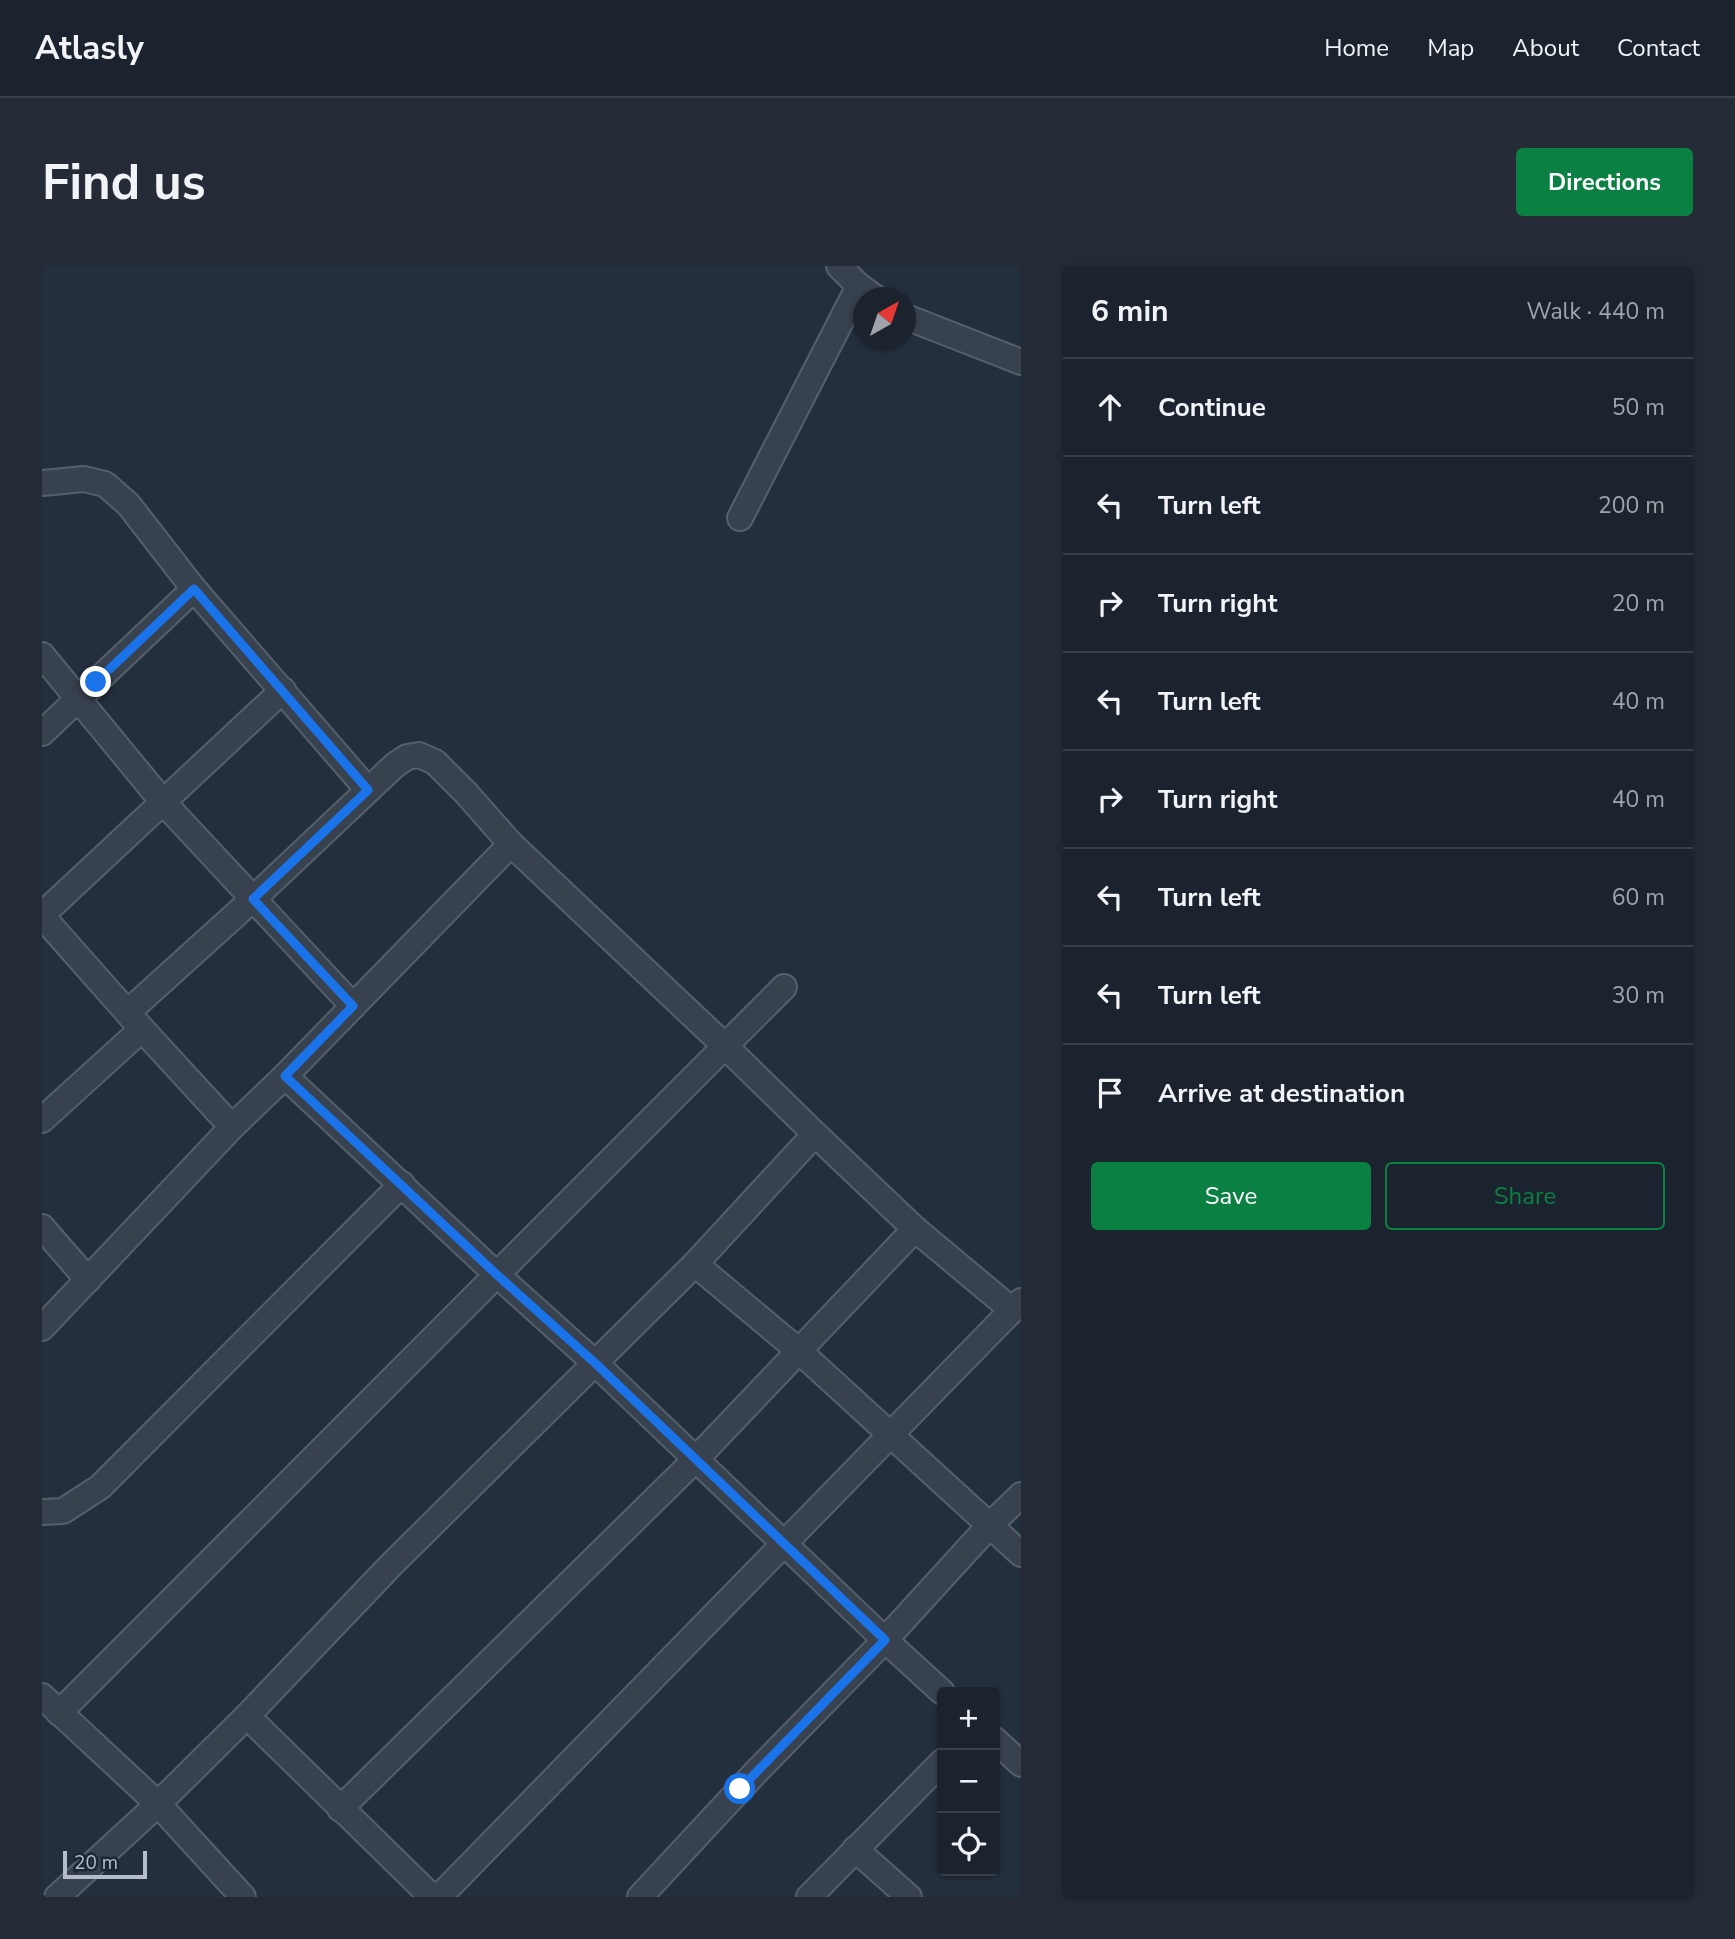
<!DOCTYPE html>
<html lang="en">
<head>
<meta charset="utf-8">
<style>
	body { margin:0; font-family:"Nunito Sans",sans-serif; background:#242b36; color:#f1f3f6 }
	.controls { position:absolute; right:21px; bottom:21px; display:grid; overflow:hidden; border-radius:7px; box-shadow:0 2px 5px #0004 }
	.controls button { width:63px; height:63px; display:grid; place-items:center; padding:0; border:0; border-bottom:2px solid #39404a; background:#1b232e; color:#f1f3f6; font:35px sans-serif }
	.compass { position:absolute; left:811px; top:21px; width:63px; height:63px; border-radius:50%; background:#1b232e; box-shadow:0 2px 5px #0004; rotate:40deg }
	.scale { position:absolute; left:21px; bottom:18px; width:84px; box-sizing:border-box; padding-left:7px; border:4px solid #b4bcc9; border-top:0; font-size:19px; line-height:24px; white-space:nowrap; color:#b4bcc9; -webkit-text-stroke:5px #1d2633; paint-order:stroke }
	.stop { position:absolute; width:21px; height:21px; margin:-16px; border:5px solid #1a73e8; border-radius:50%; background:#fff }
	.stop.end { background:#1a73e8; border-color:#fff; box-shadow:0 2px 7px #0008 }
	.list { margin:0; padding:0; list-style:none }
	h2 { display:flex; justify-content:space-between; align-items:center; height:91px; margin:0; padding:0 28px; font-size:30px }
	h2 small { font-size:23px; font-weight:400; color:#a0a4aa }
	.list li { display:grid; grid-template-columns:46px 1fr auto; gap:21px; align-items:center; box-sizing:border-box; height:98px; padding:0 28px; border-top:2px solid #39404a }
	.list b { display:block; font-size:26px; white-space:nowrap }
	.list em { font-size:23px; font-style:normal; color:#a0a4aa }
	.actions { display:flex; gap:14px; padding:21px 28px }
	.actions a { flex:1; padding:16px 0; border:2px solid #0b8043; border-radius:7px; text-align:center; font-size:24px; color:#0b8043 }
	.actions .main { background:#0b8043; color:#fff }
	.icon { flex:none; width:38px; height:38px; fill:none; stroke:currentColor; stroke-width:2; stroke-linecap:round; stroke-linejoin:round }
	.map { position:relative; flex:none; width:979px; height:1631px; overflow:hidden; border-radius:7px }
	header { display:flex; align-items:center; gap:42px; box-sizing:border-box; height:98px; padding:0 35px; background:#1b232e; border-bottom:2px solid #39404a }
	header strong { font-size:33px }
	nav { display:flex; gap:38px; margin-inline-start:auto; font-size:24px }
	.intro { display:flex; align-items:center; justify-content:space-between; box-sizing:border-box; height:168px; padding:0 42px }
	h1 { margin:0; font-size:49px }
	.button { padding:18px 32px; border-radius:7px; background:#0b8043; color:#fff; font-size:24px; font-weight:700 }
	main { display:flex; gap:42px; padding:0 42px }
	aside { flex:1; background:#1b232e; border-radius:7px; box-shadow:0 2px 5px #0004 }
	.map>svg:first-child { display:block }
</style>
</head>
<body>
<header>
<strong>Atlasly</strong>
<nav><a>Home</a><a>Map</a><a>About</a><a>Contact</a></nav>
</header>
<div class="intro"><h1>Find us</h1><a class="button">Directions</a></div>
<main>
<div class="map">
<svg width="979" height="1631" viewBox="0 0 979 1631">
	<rect width="100%" height="100%" fill="#242f3e"/>
	<g fill="none" stroke-linecap="round" stroke-linejoin="round">
		<g stroke="#565f6c" stroke-width="28">
			<g id="street">
				<path d="M797,0L817,20L834,32"/>
				<path d="M864,51L979,96"/>
				<path d="M0,217L42,213L63,218L86,238L152,323L326,524"/>
				<path d="M698,252L817,20"/>
				<path d="M0,389L121,536L311,740"/>
				<path d="M0,467L152,323"/>
				<path d="M0,649L241,424"/>
				<path d="M0,650L100,763L190,861"/>
				<path d="M86,746L211,633L353,499L365,491L377,489L393,496L424,527L469,578L683,780L773,868L873,963L970,1044"/>
				<path d="M243,810L453,1007L553,1097L843,1374L900,1426"/>
				<path d="M0,854L100,763"/>
				<path d="M0,961L46,1014"/>
				<path d="M653,998L757,1085L979,1288"/>
				<path d="M0,1062L190,861L243,810L469,578"/>
				<path d="M0,1246L21,1245L58,1221L360,918"/>
				<path d="M0,1430L116,1538L201,1631"/>
				<path d="M17,1447L742,721"/>
				<path d="M205,1450L390,1631"/>
				<path d="M953,1474L979,1498"/>
				<path d="M298,1543L654,1193L873,963"/>
				<path d="M813,1583L867,1631"/>
				<path d="M15,1631L116,1538L205,1450L349,1299L653,998L773,868"/>
				<path d="M397,1631L979,1035"/>
				<path d="M598,1631L714,1506L843,1374L947,1260L979,1229"/>
				<path d="M767,1631L900,1496"/>
			</g>
		</g>
		<use href="#street" stroke="#38414e" stroke-width="24"/>
	</g>
	<g fill="none" stroke-linecap="round" stroke-linejoin="round">
		<path stroke="#1a73e8" stroke-width="9" d="M54,416L152,323L326,524L211,633L311,740L243,810L453,1007L553,1097L843,1374L698,1523"/>
	</g>
</svg>
<div class="controls">
<button>+</button>
<button>−</button>
<button><svg class="icon" aria-label="locate" viewBox="0 0 24 24"><circle cx="12" cy="12" r="6"/><path d="M12 2v4M12 18v4M2 12h4M18 12h4"/></svg></button>
</div>
<svg class="compass" viewBox="-18 -18 36 36"><path d="M0-13l5 13h-10z" fill="#e53935"/><path d="M0 13l5-13h-10z" fill="#a0a4aa"/></svg>
<div class="scale">20 m</div>
<div class="stop" style="left:698px;top:1523px"></div>
<div class="stop end" style="left:54px;top:416px"></div>
</div>
<aside>
<h2>6 min<small>Walk · 440 m</small></h2>
<ul class="list">
<li><svg class="icon" aria-label="ahead" viewBox="0 0 24 24"><path d="M12 20V5M6 11l6-6 6 6"/></svg><div><b>Continue</b></div><em>50 m</em></li>
<li><svg class="icon" aria-label="left" viewBox="0 0 24 24"><path d="M17 20v-9H6M10 6l-5 5 5 5"/></svg><div><b>Turn left</b></div><em>200 m</em></li>
<li><svg class="icon" aria-label="right" viewBox="0 0 24 24"><path d="M7 20v-9h11M14 6l5 5-5 5"/></svg><div><b>Turn right</b></div><em>20 m</em></li>
<li><svg class="icon" aria-label="left" viewBox="0 0 24 24"><path d="M17 20v-9H6M10 6l-5 5 5 5"/></svg><div><b>Turn left</b></div><em>40 m</em></li>
<li><svg class="icon" aria-label="right" viewBox="0 0 24 24"><path d="M7 20v-9h11M14 6l5 5-5 5"/></svg><div><b>Turn right</b></div><em>40 m</em></li>
<li><svg class="icon" aria-label="left" viewBox="0 0 24 24"><path d="M17 20v-9H6M10 6l-5 5 5 5"/></svg><div><b>Turn left</b></div><em>60 m</em></li>
<li><svg class="icon" aria-label="left" viewBox="0 0 24 24"><path d="M17 20v-9H6M10 6l-5 5 5 5"/></svg><div><b>Turn left</b></div><em>30 m</em></li>
<li><svg class="icon" aria-label="arrive" viewBox="0 0 24 24"><path d="M6 21V4h12l-3 4 3 4H6"/></svg><div><b>Arrive at destination</b></div></li>
</ul>
<div class="actions"><a class="main">Save</a><a>Share</a></div>
</aside>
</main>
</body>
</html>
